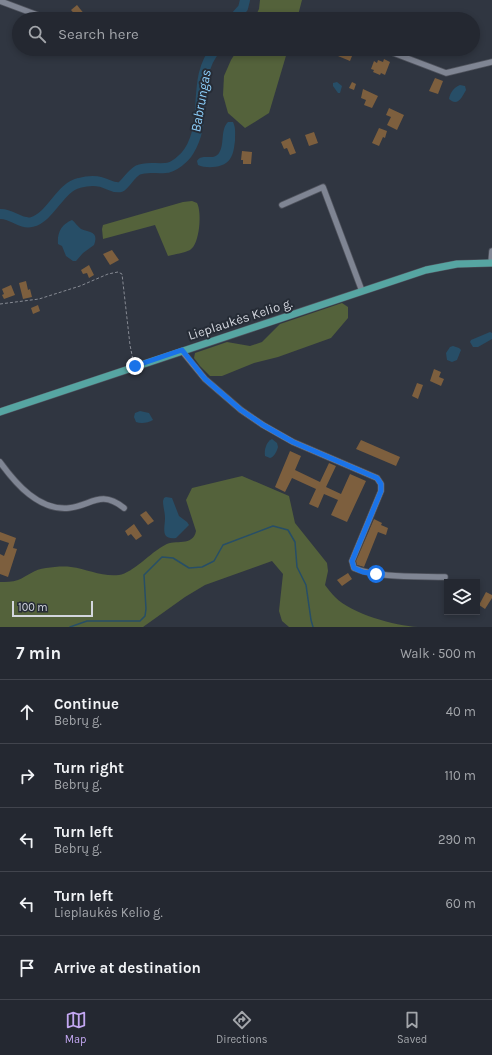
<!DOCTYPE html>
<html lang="en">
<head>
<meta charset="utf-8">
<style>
	body { margin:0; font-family:Karla,sans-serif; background:#30343d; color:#f1f3f6 }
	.controls { position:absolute; right:12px; bottom:12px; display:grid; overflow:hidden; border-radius:0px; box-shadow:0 2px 6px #0003 }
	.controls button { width:36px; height:36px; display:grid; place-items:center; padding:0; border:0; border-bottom:1px solid #41444d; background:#242831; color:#f1f3f6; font:20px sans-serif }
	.scale { position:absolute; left:12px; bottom:10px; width:81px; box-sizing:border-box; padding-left:4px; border:2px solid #d3d6de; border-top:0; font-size:11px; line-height:14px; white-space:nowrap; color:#d3d6de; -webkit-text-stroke:3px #262c36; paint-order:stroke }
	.stop { position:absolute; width:12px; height:12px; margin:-9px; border:3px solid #1a73e8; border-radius:50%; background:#fff }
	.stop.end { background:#1a73e8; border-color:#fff; box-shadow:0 1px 4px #0008 }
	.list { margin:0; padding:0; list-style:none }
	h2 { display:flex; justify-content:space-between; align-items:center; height:52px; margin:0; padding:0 16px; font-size:17px }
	h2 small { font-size:13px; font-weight:400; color:#a3a6ab }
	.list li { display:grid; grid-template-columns:26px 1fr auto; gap:12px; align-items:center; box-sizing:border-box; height:64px; padding:0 16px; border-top:1px solid #41444d }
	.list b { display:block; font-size:15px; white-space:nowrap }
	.list p { margin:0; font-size:13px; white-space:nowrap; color:#a3a6ab }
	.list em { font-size:13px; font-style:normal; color:#a3a6ab }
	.icon { flex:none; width:22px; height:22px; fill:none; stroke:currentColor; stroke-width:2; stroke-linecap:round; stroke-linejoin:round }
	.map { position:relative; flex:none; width:492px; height:627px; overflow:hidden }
	.search { position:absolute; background:#242831; box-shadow:0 2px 6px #0003; left:12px; right:12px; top:12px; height:44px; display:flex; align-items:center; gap:10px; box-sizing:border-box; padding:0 14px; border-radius:22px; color:#a3a6ab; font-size:15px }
	.sheet { height:372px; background:#242831 }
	nav { display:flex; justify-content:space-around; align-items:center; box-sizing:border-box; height:56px; border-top:1px solid #41444d; background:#242831; font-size:11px; color:#a3a6ab }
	nav a { display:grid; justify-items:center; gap:2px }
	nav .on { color:#c3a7f2 }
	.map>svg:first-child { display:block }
</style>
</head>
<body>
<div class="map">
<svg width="492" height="627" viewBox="0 0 492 627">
	<rect width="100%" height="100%" fill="#303641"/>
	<g fill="#54623b">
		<path d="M260,0H302L297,19H254L259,9Z"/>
		<path d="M238,49H288L269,113L245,128L228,113L223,95L224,76L231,60Z"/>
		<path d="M192,201L197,203C202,212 200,244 190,250C184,253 175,254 168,256L155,225L103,239L102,229L103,225L183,202Z"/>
		<path d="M342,303L348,307V318L331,338L278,357L254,363L222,376H210L200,366L194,358L195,353L227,342L250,346L262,342L280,324Z"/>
		<path d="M242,476L289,496L295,523L327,563L328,571L325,585C328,589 331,593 335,597C352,614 395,626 418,627H289L282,621L279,611L283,574L272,561L205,585L185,597L143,627H0V582C6,582 12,582 18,580C28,576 34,569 46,568C54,567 63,566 71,567C87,569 102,577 119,575C133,573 151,552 165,545C175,539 193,547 196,531L186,500L192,488Z"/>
	</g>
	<g fill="#274e67">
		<path d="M337,82L342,86L340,93H338L333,86V83Z"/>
		<path d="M460,85L465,86L466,90C462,97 458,107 449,99C450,93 454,87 460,85Z"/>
		<path d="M228,122H233C236,128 235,134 235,141C234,147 234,153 230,159C224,168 207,169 198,165L197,161C202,152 213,162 219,153C225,144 220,130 228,122Z"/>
		<path d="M72,220C75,222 77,226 81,229C90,233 99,231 94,245L83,253L76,261H73L66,256L62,246L58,244C57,232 62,224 72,220Z"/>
		<path d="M490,332L492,333V339L478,347H473L470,342L471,340Z"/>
		<path d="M453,346L459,348L461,350L457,360L452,362L447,360L446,353L450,347Z"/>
		<path d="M140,411L149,413L153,420C148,423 141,424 136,422L134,417L135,413Z"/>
		<path d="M272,439L277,443L278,447C277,451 274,457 270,458L265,456C264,450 266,442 272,439Z"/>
		<path d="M166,497L172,498L179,516L187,522L189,525L176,538C160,540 165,528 165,518C165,512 163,507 163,501L164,498Z"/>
	</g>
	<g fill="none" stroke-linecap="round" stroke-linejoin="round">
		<path stroke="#274e67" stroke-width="1.5" d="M70,627L87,621H140L145,616L146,609L144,575L162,557L173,558L189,568L202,567L214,561L223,545L273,526L288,530L295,542L297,567L306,585L311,620L313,627"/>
		<g stroke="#274e67" stroke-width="10">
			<path d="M233,19L243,8L245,0"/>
			<path d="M0,214C12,213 20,225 32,222C51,217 60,187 79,183C86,181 94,180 101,182C109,184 113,189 121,187C127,182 131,174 138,170C147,166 156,169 165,168C173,168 185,158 189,151C209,120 191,78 216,49"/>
		</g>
	</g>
	<g fill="#7d5f3e">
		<path d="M77,5L85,15L79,19L71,10Z"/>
		<path d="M355,14L367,19H353Z"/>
		<path d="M341,49H350L354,51L350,61L338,56Z"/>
		<path d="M384,59L390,62L385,75L381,73L380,75L373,72L374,70L371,69L374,61L377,63L378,60L383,62Z"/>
		<path d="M435,78L443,81L438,94L429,91Z"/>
		<path d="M352,82L356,84L354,90L349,88Z"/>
		<path d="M363,89L378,96L372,108L364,105L366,100L361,98Z"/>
		<path d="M389,108L404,115L397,130L387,125L391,117L386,115Z"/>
		<path d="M379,128L387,131L385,138L383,137L379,146L372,143Z"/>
		<path d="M314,132L318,143L309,146L305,135Z"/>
		<path d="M290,138L296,153L290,155L287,148L284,149L281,142Z"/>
		<path d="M242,151L252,152L251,164H243V160H241Z"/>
		<path d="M112,250L119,260L110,265L103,254Z"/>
		<path d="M89,265L94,275L89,278L87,273L83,274L81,270Z"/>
		<path d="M26,281L28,290L30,289L32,297L23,299L19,283Z"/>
		<path d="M11,285L15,295L4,299L2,295L4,294L2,289Z"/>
		<path d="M38,305L40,311L33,314L31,308Z"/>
		<path d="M434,369L441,372L439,377L444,379L441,386L430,381Z"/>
		<path d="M417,383L423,385L418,399L412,396Z"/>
		<path d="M361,440L400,457L396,466L356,449Z"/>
		<path d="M290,451L301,456L295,470L320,482L329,463L336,466L326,487L341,494L350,474L366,481L347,522L331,515L338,500L324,494L318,508L309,504L316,489L292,478L285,492L275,487Z"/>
		<path d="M146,511L154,521L148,525L140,515Z"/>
		<path d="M374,519L382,523L381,525L388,528L386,535L378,532L364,567L357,565L356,561Z"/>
		<path d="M134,524L142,536L136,540L131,534L128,536L125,531Z"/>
		<path d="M0,532L16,538L13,548L17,549L8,577L0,574V554L4,556L9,543L0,540Z"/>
		<path d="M348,573L352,579L342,586L337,580Z"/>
		<path d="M486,592L492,595V598L485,609L479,605Z"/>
	</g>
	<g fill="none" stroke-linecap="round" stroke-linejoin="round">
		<g stroke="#50545e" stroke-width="7">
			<g id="minor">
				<path d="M0,1L48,19"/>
				<path d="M383,49L446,73L492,62"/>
				<path d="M282,205L323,187L362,291"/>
				<path d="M491,263L492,251"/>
				<path d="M182,351L205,379L241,410L263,425L293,442L377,478L381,484V491L352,561L354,568C376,578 420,576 445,577"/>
				<path d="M0,462C16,484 39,511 69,508C91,506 100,489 124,508"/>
			</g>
		</g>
		<g stroke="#50545e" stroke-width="8">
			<path id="major" d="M0,412L426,270L457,264L492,263"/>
		</g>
		<path stroke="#868a93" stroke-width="1" stroke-dasharray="3 2" stroke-linecap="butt" d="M0,304L39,299L80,286L108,274L118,272L122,274L130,345L133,360"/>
		<use href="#minor" stroke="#7f8593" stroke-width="5.5"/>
		<use href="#major" stroke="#56a5a2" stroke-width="7"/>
	</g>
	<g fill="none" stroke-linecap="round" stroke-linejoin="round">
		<path stroke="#1a73e8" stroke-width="5" d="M135,366L182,350L205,379L241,410L263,425L293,442L377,478L381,484V491L352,561L354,568L363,572L376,574"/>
	</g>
	<g text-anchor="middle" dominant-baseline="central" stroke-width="4" stroke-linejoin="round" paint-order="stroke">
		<g font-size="13" fill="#d3d6de" stroke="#262c36">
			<text transform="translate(240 319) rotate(-18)">Lieplaukės Kelio g.</text>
		</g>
		<g font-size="14" font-style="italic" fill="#8bccf8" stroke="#262c36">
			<text transform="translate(201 101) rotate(-80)">Babrungas</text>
		</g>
	</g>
</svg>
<div class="controls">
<button><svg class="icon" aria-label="layers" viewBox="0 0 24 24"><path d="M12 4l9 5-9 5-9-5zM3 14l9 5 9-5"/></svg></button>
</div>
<div class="scale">100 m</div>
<div class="stop" style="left:376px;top:574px"></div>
<div class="stop end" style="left:135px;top:366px"></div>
<div class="search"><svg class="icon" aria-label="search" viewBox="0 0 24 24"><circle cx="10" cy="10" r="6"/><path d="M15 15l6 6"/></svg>Search here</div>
</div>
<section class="sheet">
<h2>7 min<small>Walk · 500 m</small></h2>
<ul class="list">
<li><svg class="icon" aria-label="ahead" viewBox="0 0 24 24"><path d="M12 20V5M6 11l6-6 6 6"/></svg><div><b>Continue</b><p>Bebrų g.</p></div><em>40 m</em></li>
<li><svg class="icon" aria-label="right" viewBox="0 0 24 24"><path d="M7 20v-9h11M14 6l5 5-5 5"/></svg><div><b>Turn right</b><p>Bebrų g.</p></div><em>110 m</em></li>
<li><svg class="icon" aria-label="left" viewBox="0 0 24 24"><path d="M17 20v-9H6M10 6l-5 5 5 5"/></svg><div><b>Turn left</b><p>Bebrų g.</p></div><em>290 m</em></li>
<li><svg class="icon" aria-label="left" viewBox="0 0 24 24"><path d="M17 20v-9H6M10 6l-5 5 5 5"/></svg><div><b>Turn left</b><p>Lieplaukės Kelio g.</p></div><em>60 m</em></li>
<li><svg class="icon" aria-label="arrive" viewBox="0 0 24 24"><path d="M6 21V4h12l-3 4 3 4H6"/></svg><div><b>Arrive at destination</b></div></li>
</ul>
</section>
<nav>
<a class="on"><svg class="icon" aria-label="map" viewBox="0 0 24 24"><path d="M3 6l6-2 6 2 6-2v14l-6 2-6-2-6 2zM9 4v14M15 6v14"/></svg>Map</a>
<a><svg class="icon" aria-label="directions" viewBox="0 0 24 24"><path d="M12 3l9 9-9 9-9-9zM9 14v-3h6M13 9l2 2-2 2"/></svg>Directions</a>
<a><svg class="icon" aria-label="saved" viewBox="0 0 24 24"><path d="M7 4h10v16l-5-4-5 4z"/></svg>Saved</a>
</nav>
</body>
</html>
